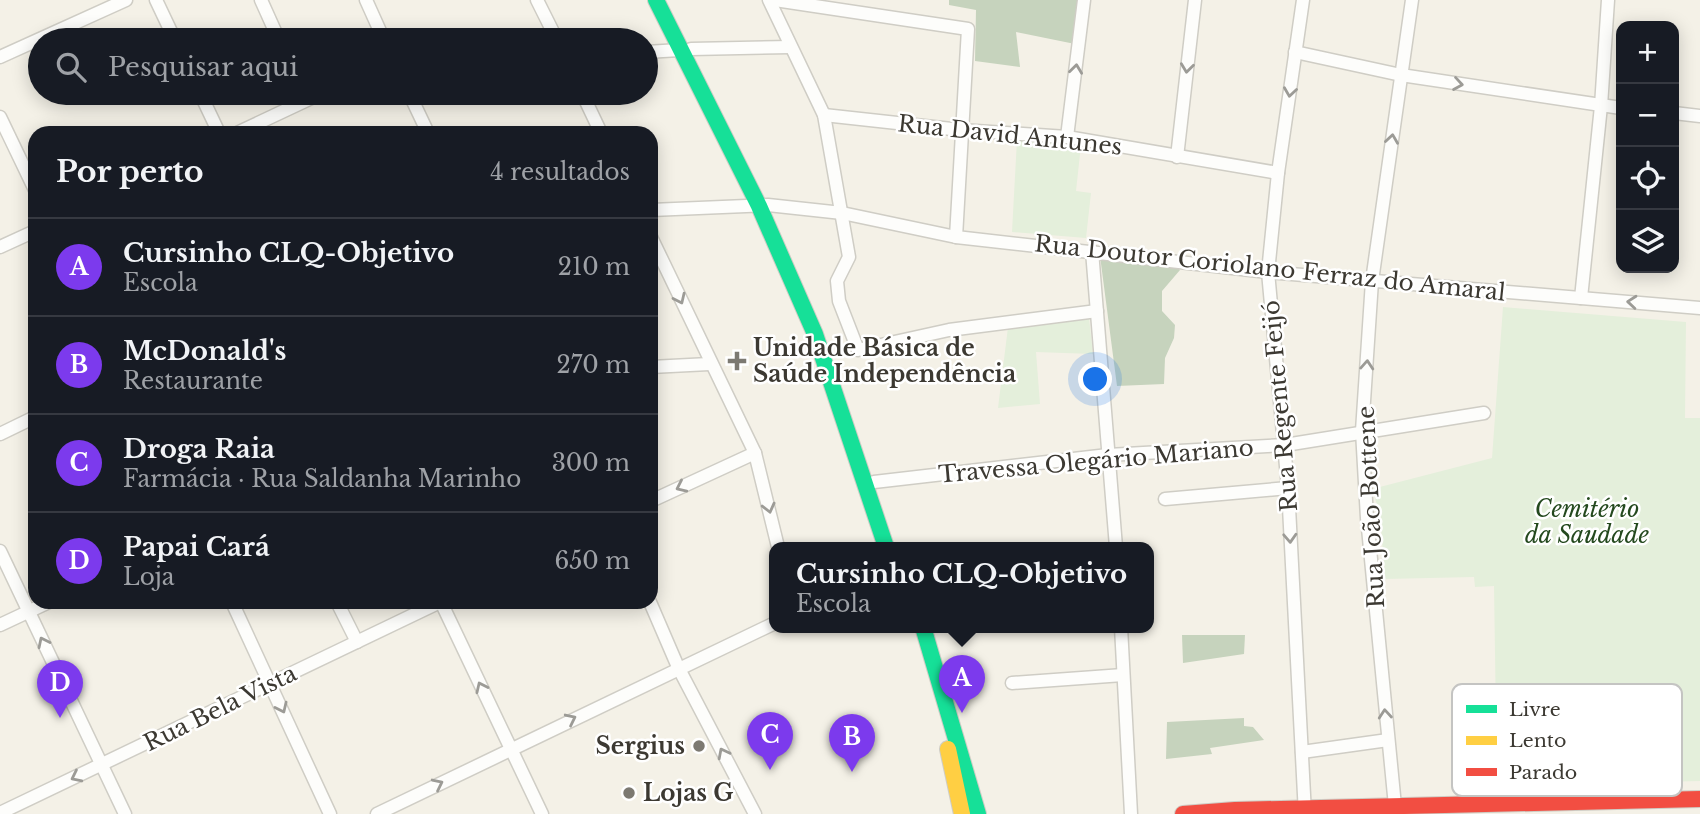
<!DOCTYPE html>
<html lang="pt">
<head>
<meta charset="utf-8">
<style>
	body { margin:0; font-family:"Libre Baskerville",serif; background:#20242c; color:#f1f3f6 }
	.controls { position:absolute; right:21px; top:21px; display:grid; overflow:hidden; border-radius:14px; box-shadow:0 4px 18px #0003 }
	.controls button { width:63px; height:63px; display:grid; place-items:center; padding:0; border:0; border-bottom:2px solid #363941; background:#171b24; color:#f1f3f6; font:35px sans-serif }
	.you { position:absolute; left:1096px; top:380px; width:24px; height:24px; margin:-18px; border:5px solid #fff; border-radius:50%; background:#1a73e8; box-shadow:0 0 0 10px #1a73e833 }
	.badge { display:grid; place-items:center; width:46px; height:46px; border-radius:50%; background:#7c3aed; color:#fff; font-size:23px; font-weight:700 }
	.pin { position:absolute; translate:-50% -58px; filter:drop-shadow(0 2px 4px #0008) }
	.pin::after { content:''; position:absolute; top:37px; width:24px; height:21px; background:inherit; clip-path:polygon(0 0,100% 0,50% 100%) }
	.popup { position:absolute; left:769px; top:542px; width:385px; height:91px; box-sizing:border-box; display:grid; place-content:center; border-radius:14px; background:#171b24; filter:drop-shadow(0 2px 5px #0005); font-size:23px; white-space:nowrap; color:#9ea1a6 }
	.popup b { font-size:26px; color:#f1f3f6 }
	.popup::after { content:''; position:absolute; left:50%; top:100%; margin-left:-14px; border:14px solid transparent; border-top-color:#171b24 }
	.list { margin:0; padding:0; list-style:none }
	h2 { display:flex; justify-content:space-between; align-items:center; height:91px; margin:0; padding:0 28px; font-size:30px }
	h2 small { font-size:23px; font-weight:400; color:#9ea1a6 }
	.list li { display:grid; grid-template-columns:46px 1fr auto; gap:21px; align-items:center; box-sizing:border-box; height:98px; padding:0 28px; border-top:2px solid #363941 }
	.list b { display:block; font-size:26px; white-space:nowrap }
	.list p { margin:0; font-size:23px; white-space:nowrap; color:#9ea1a6 }
	.list em { font-size:23px; font-style:normal; color:#9ea1a6 }
	.icon { flex:none; width:38px; height:38px; fill:none; stroke:currentColor; stroke-width:2; stroke-linecap:round; stroke-linejoin:round }
	.map { position:relative; flex:none; width:1700px; height:814px; overflow:hidden }
	.search { position:absolute; background:#171b24; box-shadow:0 4px 18px #0003; left:28px; top:28px; width:630px; height:77px; display:flex; align-items:center; gap:18px; box-sizing:border-box; padding:0 24px; border-radius:38px; color:#9ea1a6; font-size:26px }
	.panel { position:absolute; background:#171b24; box-shadow:0 4px 18px #0003; left:28px; top:126px; width:630px; height:483px; border-radius:21px }
	.map>svg:first-child { display:block }
</style>
</head>
<body>
<div class="map">
<svg width="1700" height="814" viewBox="0 0 1700 814">
	<rect width="100%" height="100%" fill="#f4f1e7"/>
	<g fill="#e4efdb">
		<path d="M1017,139L1081,145L1076,191L1091,193L1086,238L1012,232Z"/>
		<path d="M1503,307L1686,322L1685,418H1700V781L1497,786L1494,586L1475,587L1474,577L1385,579L1380,514L1372,489L1492,458Z"/>
		<path d="M1089,318L1093,354L1036,352L1040,404L998,408L1008,327Z"/>
	</g>
	<g fill="#c6d3bd">
		<path d="M949,0H1081L1075,44L1016,32L1020,67L975,61L976,10L949,5Z"/>
		<path d="M1100,256L1176,265L1180,270L1162,291V311L1175,325L1174,338L1165,358L1164,384L1117,386Z"/>
		<path d="M1182,635H1245L1244,654L1183,663Z"/>
		<path d="M1244,718V726L1253,727L1264,740L1210,748L1212,754L1166,759L1167,722Z"/>
	</g>
	<g fill="none" stroke-linecap="round" stroke-linejoin="round">
		<g stroke="#cfcdc5" stroke-width="15">
			<g id="street">
				<path d="M156,0L175,40"/>
				<path d="M261,0L279,40"/>
				<path d="M366,0L384,40"/>
				<path d="M537,0L557,40"/>
				<path d="M769,0L824,115L849,257L837,281L839,301L858,350L949,330L1097,311"/>
				<path d="M775,0L968,29L956,237"/>
				<path d="M1303,0L1278,173L1268,272L1288,488L1305,814"/>
				<path d="M691,49L790,47"/>
				<path d="M646,52L680,50"/>
				<path d="M1295,52L1401,75L1621,108"/>
				<path d="M0,57L126,0"/>
				<path d="M200,93L219,133"/>
				<path d="M409,93L428,133"/>
				<path d="M582,93L601,133"/>
				<path d="M1674,113L1700,116"/>
				<path d="M824,115L961,130L1067,137L1278,173"/>
				<path d="M0,117L35,190"/>
				<path d="M237,133L322,93"/>
				<path d="M1067,137L1084,0"/>
				<path d="M1177,157L1195,0"/>
				<path d="M651,210L768,205L842,213L956,237L1268,272L1700,308"/>
				<path d="M651,237L755,453L778,547"/>
				<path d="M0,247L35,231"/>
				<path d="M1092,251L1116,547"/>
				<path d="M1581,298L1601,106L1608,0"/>
				<path d="M651,367L709,364"/>
				<path d="M0,434L35,417"/>
				<path d="M874,482L1108,455L1285,445L1484,413"/>
				<path d="M1165,499L1288,488"/>
				<path d="M651,501L755,453"/>
				<path d="M0,551L125,814"/>
				<path d="M232,602L330,814"/>
				<path d="M337,602L357,642"/>
				<path d="M441,602L542,814"/>
				<path d="M650,602L678,667L755,814"/>
				<path d="M0,625L49,602"/>
				<path d="M1121,627L1131,814"/>
				<path d="M1012,683L1123,675"/>
				<path d="M1302,752L1388,740"/>
				<path d="M1395,806L1367,518L1362,431L1372,281L1412,0"/>
				<path d="M0,813L440,602"/>
				<path d="M377,814L775,623"/>
			</g>
		</g>
		<g stroke="#cfcdc5" stroke-width="18">
			<g id="fast">
				<path d="M656,0L759,206L815,334L886,547"/>
				<path d="M923,627L978,814"/>
			</g>
		</g>
		<g stroke="#cfcdc5" stroke-width="18">
			<path id="slow" d="M948,749L962,814"/>
		</g>
		<g stroke="#cfcdc5" stroke-width="18">
			<path id="jam" d="M1183,814L1235,810L1700,799"/>
		</g>
		<use href="#street" stroke="#fdfdfb" stroke-width="12"/>
		<use href="#fast" stroke="#16e098" stroke-width="16"/>
		<use href="#slow" stroke="#ffcf43" stroke-width="16"/>
		<use href="#jam" stroke="#f24e42" stroke-width="16"/>
	</g>
	<defs><path id="oneway-chevron" d="M-2-3.5L2.5 0L-2 3.5" fill="none" stroke-width="1.6" stroke-linecap="round" stroke-linejoin="round" transform="scale(1.75)"/></defs>
	<g stroke="#9c9b96">
		<use href="#oneway-chevron" transform="translate(1187 68) rotate(97)"/>
		<use href="#oneway-chevron" transform="translate(1076 69) rotate(-83)"/>
		<use href="#oneway-chevron" transform="translate(1458 84) rotate(9)"/>
		<use href="#oneway-chevron" transform="translate(1290 92) rotate(98)"/>
		<use href="#oneway-chevron" transform="translate(1392 139) rotate(-82)"/>
		<use href="#oneway-chevron" transform="translate(680 299) rotate(65)"/>
		<use href="#oneway-chevron" transform="translate(1632 302) rotate(-175)"/>
		<use href="#oneway-chevron" transform="translate(1367 365) rotate(-86)"/>
		<use href="#oneway-chevron" transform="translate(681 487) rotate(155)"/>
		<use href="#oneway-chevron" transform="translate(769 508) rotate(76)"/>
		<use href="#oneway-chevron" transform="translate(1290 538) rotate(87)"/>
		<use href="#oneway-chevron" transform="translate(43 642) rotate(-116)"/>
		<use href="#oneway-chevron" transform="translate(481 687) rotate(-115)"/>
		<use href="#oneway-chevron" transform="translate(282 708) rotate(65)"/>
		<use href="#oneway-chevron" transform="translate(1385 714) rotate(-95)"/>
		<use href="#oneway-chevron" transform="translate(571 719) rotate(-26)"/>
		<use href="#oneway-chevron" transform="translate(723 753) rotate(-117)"/>
		<use href="#oneway-chevron" transform="translate(76 777) rotate(154)"/>
		<use href="#oneway-chevron" transform="translate(438 784) rotate(-26)"/>
	</g>
	<g fill="#7c7971" stroke="#fff" stroke-width="2.5">
		<path d="M733.5 350.5h7v7h7v7h-7v7h-7v-7h-7v-7h7z"/>
		<circle cx="699" cy="746" r="7"/>
		<circle cx="629" cy="793" r="7"/>
	</g>
	<g text-anchor="middle" dominant-baseline="central" stroke-width="5" stroke-linejoin="round" paint-order="stroke">
		<g font-size="23" fill="#3c3932" stroke="#fff">
			<text transform="translate(1010 135) rotate(6)">Rua David Antunes</text>
			<text transform="translate(1270 268) rotate(6)">Rua Doutor Coriolano Ferraz do Amaral</text>
			<text transform="translate(1280 406) rotate(-95)">Rua Regente Feijó</text>
			<text transform="translate(1096 461) rotate(-5)">Travessa Olegário Mariano</text>
			<text transform="translate(1371 507) rotate(-93)">Rua João Bottene</text>
			<text transform="translate(220 708) rotate(-26)">Rua Bela Vista</text>
		</g>
		<g font-size="23" font-weight="bold" fill="#3c3932" stroke="#fff" text-anchor="start">
			<text x="753" y="348">Unidade Básica de<tspan x="753" dy="26">Saúde Independência</tspan></text>
			<text x="685" y="746" text-anchor="end">Sergius</text>
			<text x="643" y="793">Lojas G</text>
		</g>
		<g font-size="23" font-style="italic" fill="#24491e" stroke="#fff">
			<text x="1587" y="509">Cemitério<tspan x="1587" dy="26">da Saudade</tspan></text>
		</g>
	</g>
	<rect x="1452" y="684" width="230" height="112" rx="10" fill="#fff" stroke="#c4c4c2" stroke-width="2"/>
	<rect x="1466" y="705" width="31" height="8" fill="#16e098"/>
	<rect x="1466" y="736" width="31" height="9" fill="#ffcf43"/>
	<rect x="1466" y="768" width="31" height="8" fill="#f24e42"/>
	<g font-size="19" fill="#3c3932">
		<text x="1509" y="716">Livre</text>
		<text x="1509" y="747">Lento</text>
		<text x="1509" y="779">Parado</text>
	</g>
</svg>
<div class="controls">
<button>+</button>
<button>−</button>
<button><svg class="icon" aria-label="locate" viewBox="0 0 24 24"><circle cx="12" cy="12" r="6"/><path d="M12 2v4M12 18v4M2 12h4M18 12h4"/></svg></button>
<button><svg class="icon" aria-label="layers" viewBox="0 0 24 24"><path d="M12 4l9 5-9 5-9-5zM3 14l9 5 9-5"/></svg></button>
</div>
<div class="you"></div>
<div class="pin badge" style="left:962px;top:713px">A</div>
<div class="popup"><b>Cursinho CLQ-Objetivo</b>Escola</div>
<div class="pin badge" style="left:852px;top:772px">B</div>
<div class="pin badge" style="left:770px;top:770px">C</div>
<div class="pin badge" style="left:60px;top:718px">D</div>
<div class="search"><svg class="icon" aria-label="search" viewBox="0 0 24 24"><circle cx="10" cy="10" r="6"/><path d="M15 15l6 6"/></svg>Pesquisar aqui</div>
<section class="panel">
<h2>Por perto<small>4 resultados</small></h2>
<ul class="list">
<li><span class="badge">A</span><div><b>Cursinho CLQ-Objetivo</b><p>Escola</p></div><em>210 m</em></li>
<li><span class="badge">B</span><div><b>McDonald's</b><p>Restaurante</p></div><em>270 m</em></li>
<li><span class="badge">C</span><div><b>Droga Raia</b><p>Farmácia · Rua Saldanha Marinho</p></div><em>300 m</em></li>
<li><span class="badge">D</span><div><b>Papai Cará</b><p>Loja</p></div><em>650 m</em></li>
</ul>
</section>
</div>
</body>
</html>
